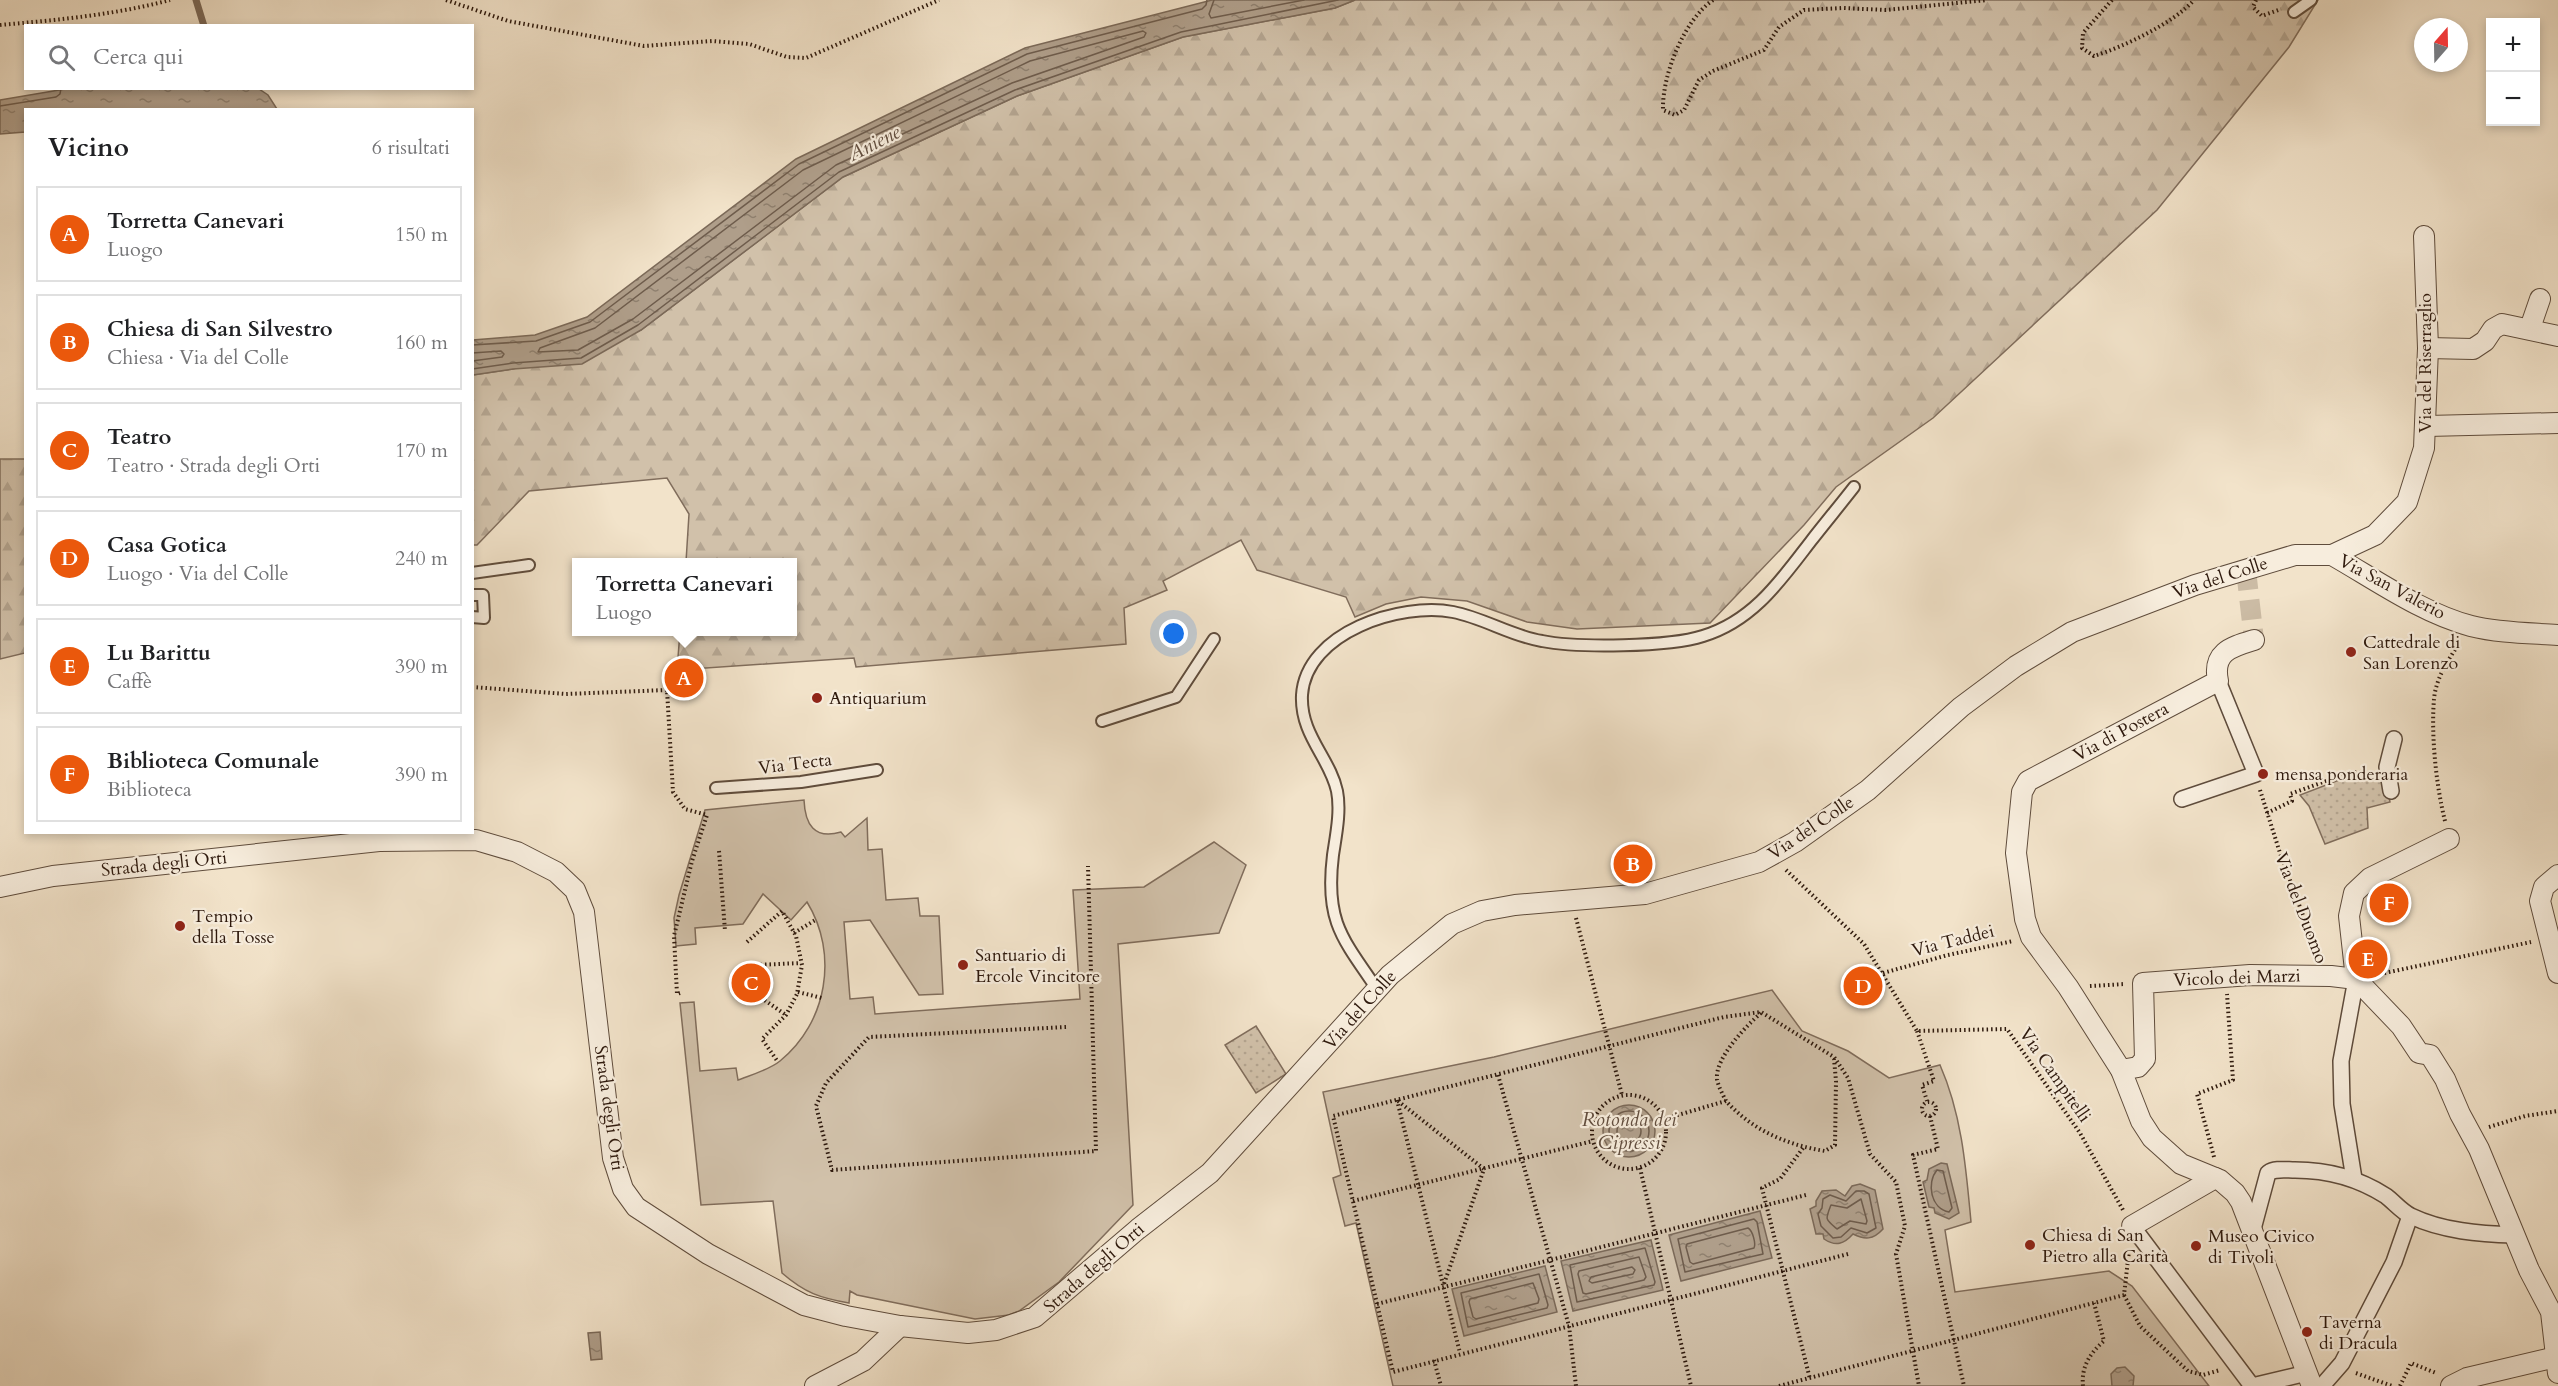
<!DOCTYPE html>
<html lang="it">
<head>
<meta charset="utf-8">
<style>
	body { margin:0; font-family:Cardo,serif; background:#f6f6f6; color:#202124 }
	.controls { position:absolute; right:18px; top:18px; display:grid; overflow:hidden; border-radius:0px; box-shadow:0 3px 9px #0003 }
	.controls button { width:54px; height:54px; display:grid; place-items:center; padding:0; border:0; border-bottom:2px solid #e0e0e0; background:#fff; color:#202124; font:30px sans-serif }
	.compass { position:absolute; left:2414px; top:18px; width:54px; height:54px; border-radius:50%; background:#fff; box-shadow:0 3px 9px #0003; rotate:20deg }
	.you { position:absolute; left:1174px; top:634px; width:21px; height:21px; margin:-15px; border:4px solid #fff; border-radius:50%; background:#1a73e8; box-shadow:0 0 0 9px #1a73e833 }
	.badge { display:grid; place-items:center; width:39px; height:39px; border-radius:50%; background:#ea580c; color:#fff; font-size:20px; font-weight:700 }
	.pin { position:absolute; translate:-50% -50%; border:3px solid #fff; box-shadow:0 2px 6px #0006 }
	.popup { position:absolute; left:572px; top:558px; width:225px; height:78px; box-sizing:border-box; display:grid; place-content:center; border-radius:0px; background:#fff; filter:drop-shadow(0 2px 4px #0005); font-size:20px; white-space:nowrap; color:#757577 }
	.popup b { font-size:22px; color:#202124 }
	.popup::after { content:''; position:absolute; left:50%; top:100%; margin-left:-12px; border:12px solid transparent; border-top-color:#fff }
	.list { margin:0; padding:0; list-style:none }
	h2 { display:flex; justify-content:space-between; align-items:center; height:78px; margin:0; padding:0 24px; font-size:26px }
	h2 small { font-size:20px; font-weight:400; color:#757577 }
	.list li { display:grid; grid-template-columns:39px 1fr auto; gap:18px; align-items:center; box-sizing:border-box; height:96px; margin:0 12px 12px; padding:0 12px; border:2px solid #e0e0e0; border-radius:0px }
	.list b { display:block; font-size:22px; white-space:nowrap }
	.list p { margin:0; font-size:20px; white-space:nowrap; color:#757577 }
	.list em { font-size:20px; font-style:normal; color:#757577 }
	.icon { flex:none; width:33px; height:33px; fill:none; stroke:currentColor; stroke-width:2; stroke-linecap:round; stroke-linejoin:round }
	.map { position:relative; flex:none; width:2558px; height:1386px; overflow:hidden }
	.search { position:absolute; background:#fff; box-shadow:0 3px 9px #0003; left:24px; top:24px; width:450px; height:66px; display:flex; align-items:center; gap:15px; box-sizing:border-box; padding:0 21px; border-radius:0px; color:#757577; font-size:22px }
	.panel { position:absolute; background:#fff; box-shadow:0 3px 9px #0003; left:24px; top:108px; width:450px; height:726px; border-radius:0px }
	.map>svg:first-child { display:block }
</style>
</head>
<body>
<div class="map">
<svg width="2558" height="1386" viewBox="0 0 2558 1386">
	<defs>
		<pattern id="forest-firs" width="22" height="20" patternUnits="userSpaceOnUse" patternTransform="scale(1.5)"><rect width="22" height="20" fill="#d1c1aa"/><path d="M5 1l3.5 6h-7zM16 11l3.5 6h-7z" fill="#b4a591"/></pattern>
		<pattern id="park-dots" width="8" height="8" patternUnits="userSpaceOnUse" patternTransform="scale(1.5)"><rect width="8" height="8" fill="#d1c1aa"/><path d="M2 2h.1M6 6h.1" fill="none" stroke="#b4a591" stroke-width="1.8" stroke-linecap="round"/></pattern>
		<pattern id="water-ripples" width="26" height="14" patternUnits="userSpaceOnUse" patternTransform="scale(1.5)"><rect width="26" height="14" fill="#af9e8a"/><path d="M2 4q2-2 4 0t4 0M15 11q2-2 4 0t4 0" fill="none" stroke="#8f806f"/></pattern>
	</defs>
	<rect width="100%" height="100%" fill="#f2e3ca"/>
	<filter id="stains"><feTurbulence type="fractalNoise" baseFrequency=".00333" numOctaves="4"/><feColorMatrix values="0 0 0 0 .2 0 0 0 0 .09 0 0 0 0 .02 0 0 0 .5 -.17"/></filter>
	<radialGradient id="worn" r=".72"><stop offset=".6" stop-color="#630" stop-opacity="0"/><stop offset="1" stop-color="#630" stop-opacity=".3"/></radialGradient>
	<g fill="#d1c1aa" stroke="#806d5c" stroke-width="1.5">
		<path d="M804,800C805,824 814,840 841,832L845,837L867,818L868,850L882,849L886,900L918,898L920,916H939L943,994L919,995L870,920L844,922L850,999L873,997L875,1014L1080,999L1073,890L1144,887L1214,842L1246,865L1219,933L1118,944L1133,1205L1059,1282L1019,1311L1009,1315L975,1319L857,1295L850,1291L849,1303C820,1298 805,1293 782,1273L773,1201L701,1205L680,1003L694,1002L700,1071L736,1068L738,1080C751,1075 769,1070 780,1061C827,1023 839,954 807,902L791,920L763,894L743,924L695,928L696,944L676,946L674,918L679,895L705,810Z"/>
		<path d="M1772,990L1802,1031L1848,1051L1889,1078L1940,1065C1962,1115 1966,1168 1971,1222L1945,1230L1955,1292L2109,1271L2132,1286L2209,1386H1393L1356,1223L1345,1226L1333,1178L1341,1175L1323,1092L1494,1057Z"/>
	</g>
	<g fill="url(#forest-firs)" stroke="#806d5c" stroke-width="1.5">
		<path d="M1355,0H2318L2289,47L2157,210L1933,418L1836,487L1804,525L1710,623L1577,629L1527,622L1467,601L1421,597L1386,604L1355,617L1346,597L1257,570L1241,540L1163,581L1167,590L1124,608L1126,644L856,667L854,658L677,670L680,632H792V562H686L689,514L667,478L529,491L477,545H473V375L513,369L641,330L843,177L1017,96L1183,37L1335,8Z"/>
		<path d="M0,459H26L25,653L0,659Z"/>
	</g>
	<g fill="url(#park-dots)" stroke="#806d5c" stroke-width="1.5">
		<path d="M2385,774L2390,802L2367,808L2368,828L2325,844L2309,806L2300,795L2352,775L2371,778Z"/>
		<path d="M1256,1026L1286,1074L1256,1093L1225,1045Z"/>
	</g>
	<g fill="url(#water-ripples)" stroke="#7b6958" stroke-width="1.5">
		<path d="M1212,0H1355L1335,8L1183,37L1017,96L843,177L641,330L582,364L513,369L473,375V340L535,335L587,317L796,159L1025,48Z"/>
		<path d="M71,88L259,89L268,95L277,109L26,110L25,132L0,134V100Z"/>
		<circle cx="1629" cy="1131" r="26"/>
		<path d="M1941,1163L1947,1164L1959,1213L1949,1219L1935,1213L1934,1208L1929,1207L1923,1182L1927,1180L1929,1169Z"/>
		<path d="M1860,1184L1875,1190L1883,1229C1873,1240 1865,1240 1853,1234C1844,1244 1836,1247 1824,1239L1823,1234H1816L1810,1209L1816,1206V1201L1822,1191L1836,1190L1845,1196L1852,1186Z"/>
		<path d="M1760,1211L1772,1258L1681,1281L1669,1235Z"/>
		<path d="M1651,1240L1663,1290L1573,1311L1561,1261Z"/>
		<path d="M1545,1266L1557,1312L1464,1336L1452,1289Z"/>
		<path d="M600,1332L602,1359L591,1360L588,1333Z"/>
		<path d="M2125,1367L2134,1376L2133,1386H2112L2111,1374L2117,1368Z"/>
	</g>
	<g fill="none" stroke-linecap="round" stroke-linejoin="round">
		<g stroke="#6e5c4c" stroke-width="1.5">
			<path d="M1214,0L1209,14L1211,18L1304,0"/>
			<path d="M1143,31L1146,33L1144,37L1012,83L836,165L633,319L578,350L538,352L540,348L595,328L803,170L1030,61Z"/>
			<path d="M0,106L56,97L60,94L61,88"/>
			<path d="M472,345L536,341L590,322L799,164L1027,54L1202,9L1206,5L1207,0"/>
			<path d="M472,353L501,351L504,354L502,357L472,361"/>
			<path d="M472,369L513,363L581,358L638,325L839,172L1015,90L1181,32L1338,0"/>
			<circle cx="1629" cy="1131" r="20"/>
			<circle cx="1629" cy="1131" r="12"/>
			<path d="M1937,1170L1943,1171L1952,1208L1949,1212C1931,1209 1926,1183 1937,1170Z"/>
			<path d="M1856,1191H1864L1869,1194L1876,1228L1867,1233L1851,1228L1841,1237L1833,1238L1821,1226L1818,1214L1822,1208L1823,1199L1830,1195L1846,1201Z"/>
			<path d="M1861,1199L1867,1221L1866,1224L1850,1221L1837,1229C1825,1219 1825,1220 1831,1205L1847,1208Z"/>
			<path d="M1754,1219L1757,1222L1763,1254L1685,1272L1678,1239Z"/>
			<path d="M1748,1228C1753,1231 1756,1244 1754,1248L1693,1264L1690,1262L1686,1247L1687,1244Z"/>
			<path d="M1645,1248L1655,1282L1654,1285L1577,1302L1570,1265Z"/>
			<path d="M1639,1257L1646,1277L1644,1280L1586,1294L1583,1293L1578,1274L1579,1271Z"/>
			<path d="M1632,1267L1635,1270L1633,1274L1592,1283L1589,1281L1591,1277Z"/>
			<path d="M1539,1274L1548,1305L1547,1308L1468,1327L1461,1293Z"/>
			<path d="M1533,1283L1539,1299L1538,1303L1476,1319L1473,1317L1469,1302L1470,1299Z"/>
		</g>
		<path stroke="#7b6958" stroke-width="7" d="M196,0L204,26"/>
		<path stroke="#cbbba4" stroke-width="20" stroke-dasharray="20 10" stroke-linecap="butt" d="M2246,570L2254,640"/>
		<g stroke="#5f4c3c" stroke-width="14">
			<g id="service">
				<path d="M2294,12L2311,0"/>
				<path d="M472,573L529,565"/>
				<path d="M472,595H483L484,618L472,617"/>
				<path d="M1102,721L1176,697L1214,639"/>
				<path d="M716,788L801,782L877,770"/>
				<path d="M1377,989C1341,937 1325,920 1333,855C1336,835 1341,811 1337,791C1330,758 1300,735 1302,695C1306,632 1401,602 1453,612C1484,618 1511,636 1542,641C1577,648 1669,647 1703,636C1753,621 1781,580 1811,541C1825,523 1840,505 1854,487"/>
			</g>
		</g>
		<g stroke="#5f4c3c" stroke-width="18">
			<g id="pedestrian">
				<path d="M2391,791L2387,767L2394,739"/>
				<path d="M2182,799L2256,774L2218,681"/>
				<path d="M2354,1179L2342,1104L2341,1061L2356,979"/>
				<path d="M2132,1226L2252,1386L2307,1373"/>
				<path d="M2253,1229L2268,1173C2275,1168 2286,1170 2295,1170C2328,1170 2358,1178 2386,1196C2394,1202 2402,1212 2411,1216C2442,1231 2480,1234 2514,1235"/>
				<path d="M2322,1386L2342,1363L2394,1262L2410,1216"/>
			</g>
		</g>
		<g stroke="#5f4c3c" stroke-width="22">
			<g id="minor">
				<path d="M2530,328L2540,299"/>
				<path d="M2428,348L2473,349L2485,341L2493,329L2502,324L2558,336"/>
				<path d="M2427,426L2558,423"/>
				<path d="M2332,555C2376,580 2422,613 2471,626C2499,633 2529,633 2558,635"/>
				<path d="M2254,640C2231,647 2212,652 2218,681L2028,781L2022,792L2016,853L2025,919L2031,937L2068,987L2121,1070L2141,1121L2152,1138L2181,1164L2220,1180L2235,1193L2241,1202L2312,1386"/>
				<path d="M2558,875L2544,887L2540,901L2558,973"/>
				<path d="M0,887L53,876L379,841L476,840L517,852L556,872L575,890L584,912L613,1158L623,1189L636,1207L708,1254L804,1305L846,1316L900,1326L968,1333L996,1330L1035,1317L1138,1229L1210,1173L1390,975L1452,924L1482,911L1515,905L1645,894L1759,862L1795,842L1868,790L1961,707L2016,666L2072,632L2195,585L2295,555H2332L2375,535L2407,502L2424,448L2428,348L2424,236"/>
				<path d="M2356,979L2349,916L2354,893L2370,878L2449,839"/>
				<path d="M2121,1070L2138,1067L2145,1059L2143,983L2250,975L2331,976L2356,979L2401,1026L2419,1053L2430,1055L2445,1079L2460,1114L2479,1149L2529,1270L2551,1312L2558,1373"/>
				<path d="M2132,1226L2215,1178"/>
				<path d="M815,1386L863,1361L900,1326"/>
				<path d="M2451,1386L2467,1378L2556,1357"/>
			</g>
		</g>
		<g stroke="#2e190d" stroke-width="4" stroke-dasharray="1.5 3" stroke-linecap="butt">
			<path d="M446,0L508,21L644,46L712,41L749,44L787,57L806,58L939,0"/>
			<path d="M1713,0C1684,20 1662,75 1663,110L1675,115L1684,110L1699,80L1713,71L1764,50L1779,27L1804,10L1843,8L1886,10L1987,0"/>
			<path d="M2112,0L2083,33L2082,48L2094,56C2123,47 2174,23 2194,0"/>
			<path d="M2256,0L2253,7L2262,16L2281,9"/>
			<path d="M0,25C57,20 114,15 170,0"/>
			<path d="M472,687L566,694L667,690L673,792L685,809L707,815L692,861L674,936L677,994L680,993"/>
			<path d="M2260,790L2280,853L2318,956"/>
			<path d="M2267,813L2292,801L2290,794L2351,772L2370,773"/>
			<path d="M2445,821C2436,785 2431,735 2434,699C2436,678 2448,660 2459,644"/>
			<path d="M719,851L725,931"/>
			<path d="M1786,870L1864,944L1917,1031L2007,1029L2080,1133L2123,1210"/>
			<path d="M1576,918L1622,1095"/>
			<path d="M794,933L817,919"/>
			<path d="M747,942L782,911L796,936L802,965L797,994L786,1015L762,1039L778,1062"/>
			<path d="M756,965L801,963"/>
			<path d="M1883,973L1948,955L2013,941"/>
			<path d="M2380,974L2531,942"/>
			<path d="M2090,986L2125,984"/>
			<path d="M750,990L786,1015"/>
			<path d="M798,992L822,998"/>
			<path d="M1066,1027L869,1037L826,1083L816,1106L832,1170L1096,1151L1088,866"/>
			<path d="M1917,1031L1934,1081L1922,1085L1927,1101"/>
			<path d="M1498,1075L1569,1326L1576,1386"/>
			<circle cx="1629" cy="1132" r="37"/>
			<path d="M1397,1100L1460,1353"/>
			<path d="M1398,1101L1484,1169L1444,1284"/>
			<path d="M1726,1101C1723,1095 1718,1086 1717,1079C1715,1058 1746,1026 1761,1013"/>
			<circle cx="1929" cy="1109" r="7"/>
			<path d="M1930,1116L1938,1149L1913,1155L1964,1386"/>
			<path d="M1664,1119L1726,1101C1752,1130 1787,1145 1825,1151L1835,1145L1836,1081L1834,1059"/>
			<path d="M2489,1127L2525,1116L2558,1111"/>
			<path d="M1803,1148L1780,1179L1762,1188L1810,1379"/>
			<path d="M2214,1157L2197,1094L2233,1080L2227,994"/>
			<path d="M1640,1168L1691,1386"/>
			<path d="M1353,1201L1593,1141"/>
			<path d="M1848,1254L1393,1372L1333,1116L1724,1017L1761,1012L1834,1057L1848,1078L1870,1154L1896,1182L1905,1226L1896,1254L1919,1386"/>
			<path d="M2124,1295L2140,1326L2188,1371L2203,1375L2220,1370"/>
			<path d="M1377,1304L1806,1195"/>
			<path d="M1434,1360L1441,1386"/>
			<path d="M2356,1373L2392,1386"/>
			<path d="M1779,1386L2124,1295L2129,1251"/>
			<path d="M2083,1386C2081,1367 2090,1353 2104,1341L2094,1303"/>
			<path d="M2400,1386L2411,1363L2436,1373"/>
		</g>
		<use href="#service" stroke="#f7eddd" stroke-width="10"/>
		<use href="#pedestrian" stroke="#f7eddd" stroke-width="15"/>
		<use href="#minor" stroke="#f7eddd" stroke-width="20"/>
	</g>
	<g fill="#8f2418" stroke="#f7eddd" stroke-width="2">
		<circle cx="2351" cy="652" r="6"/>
		<circle cx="817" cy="698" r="6"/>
		<circle cx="2263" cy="774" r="6"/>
		<circle cx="180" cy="926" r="6"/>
		<circle cx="963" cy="965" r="6"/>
		<circle cx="2030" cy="1245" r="6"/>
		<circle cx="2196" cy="1246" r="6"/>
		<circle cx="2307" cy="1332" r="6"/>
	</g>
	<g text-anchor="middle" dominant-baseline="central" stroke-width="4.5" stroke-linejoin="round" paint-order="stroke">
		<g font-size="18" fill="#2e190d" stroke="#f7eddd">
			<text transform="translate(2425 363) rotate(-90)">Via del Riserraglio</text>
			<text transform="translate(2220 578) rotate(-18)">Via del Colle</text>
			<text transform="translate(2392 587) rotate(28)">Via San Valerio</text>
			<text transform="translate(2121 732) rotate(-28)">Via di Postera</text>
			<text transform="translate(795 764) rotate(-7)">Via Tecta</text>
			<text transform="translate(1811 828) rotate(-34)">Via del Colle</text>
			<text transform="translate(164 864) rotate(-6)">Strada degli Orti</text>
			<text transform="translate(2301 908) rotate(69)">Via del Duomo</text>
			<text transform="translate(1953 941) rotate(-14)">Via Taddei</text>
			<text transform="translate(2237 978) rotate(-2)">Vicolo dei Marzi</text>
			<text transform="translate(1360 1010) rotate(-48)">Via del Colle</text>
			<text transform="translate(2055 1075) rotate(55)">Via Campitelli</text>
			<text transform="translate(609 1108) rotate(82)">Strada degli Orti</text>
			<text transform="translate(1094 1268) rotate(-41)">Strada degli Orti</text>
		</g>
		<g font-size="18" fill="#2e190d" stroke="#f7eddd" text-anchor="start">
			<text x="2363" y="642">Cattedrale di<tspan x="2363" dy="21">San Lorenzo</tspan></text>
			<text x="829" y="698">Antiquarium</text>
			<text x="2275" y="774">mensa ponderaria</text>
			<text x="192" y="916">Tempio<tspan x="192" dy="21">della Tosse</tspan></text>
			<text x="975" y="955">Santuario di<tspan x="975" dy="21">Ercole Vincitore</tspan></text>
			<text x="2042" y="1235">Chiesa di San<tspan x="2042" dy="21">Pietro alla Carità</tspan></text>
			<text x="2208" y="1236">Museo Civico<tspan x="2208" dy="21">di Tivoli</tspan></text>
			<text x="2319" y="1322">Taverna<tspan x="2319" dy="21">di Dracula</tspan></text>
		</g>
		<g font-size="20" font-style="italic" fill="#624e3f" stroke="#f7eddd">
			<text transform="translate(874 143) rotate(-27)">Aniene</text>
			<text x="1629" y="1119">Rotonda dei<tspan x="1629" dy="23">Cipressi</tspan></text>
		</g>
	</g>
	<rect width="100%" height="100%" filter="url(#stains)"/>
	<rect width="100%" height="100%" fill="url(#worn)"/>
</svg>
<div class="controls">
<button>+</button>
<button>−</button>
</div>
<svg class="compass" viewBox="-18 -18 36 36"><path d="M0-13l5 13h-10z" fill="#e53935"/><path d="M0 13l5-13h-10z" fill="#757577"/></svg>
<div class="you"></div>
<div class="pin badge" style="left:684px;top:678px">A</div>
<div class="popup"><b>Torretta Canevari</b>Luogo</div>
<div class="pin badge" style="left:1633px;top:864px">B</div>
<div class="pin badge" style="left:751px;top:983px">C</div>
<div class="pin badge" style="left:1863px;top:986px">D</div>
<div class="pin badge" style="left:2368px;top:959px">E</div>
<div class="pin badge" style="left:2389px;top:903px">F</div>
<div class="search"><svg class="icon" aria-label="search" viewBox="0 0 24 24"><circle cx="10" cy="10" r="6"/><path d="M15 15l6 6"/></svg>Cerca qui</div>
<section class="panel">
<h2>Vicino<small>6 risultati</small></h2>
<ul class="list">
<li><span class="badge">A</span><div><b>Torretta Canevari</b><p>Luogo</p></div><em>150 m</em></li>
<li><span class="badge">B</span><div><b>Chiesa di San Silvestro</b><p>Chiesa · Via del Colle</p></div><em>160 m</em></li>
<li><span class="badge">C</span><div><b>Teatro</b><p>Teatro · Strada degli Orti</p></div><em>170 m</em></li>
<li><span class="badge">D</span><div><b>Casa Gotica</b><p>Luogo · Via del Colle</p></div><em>240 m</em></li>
<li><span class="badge">E</span><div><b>Lu Barittu</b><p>Caffè</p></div><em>390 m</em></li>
<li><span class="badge">F</span><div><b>Biblioteca Comunale</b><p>Biblioteca</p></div><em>390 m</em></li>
</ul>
</section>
</div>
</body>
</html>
